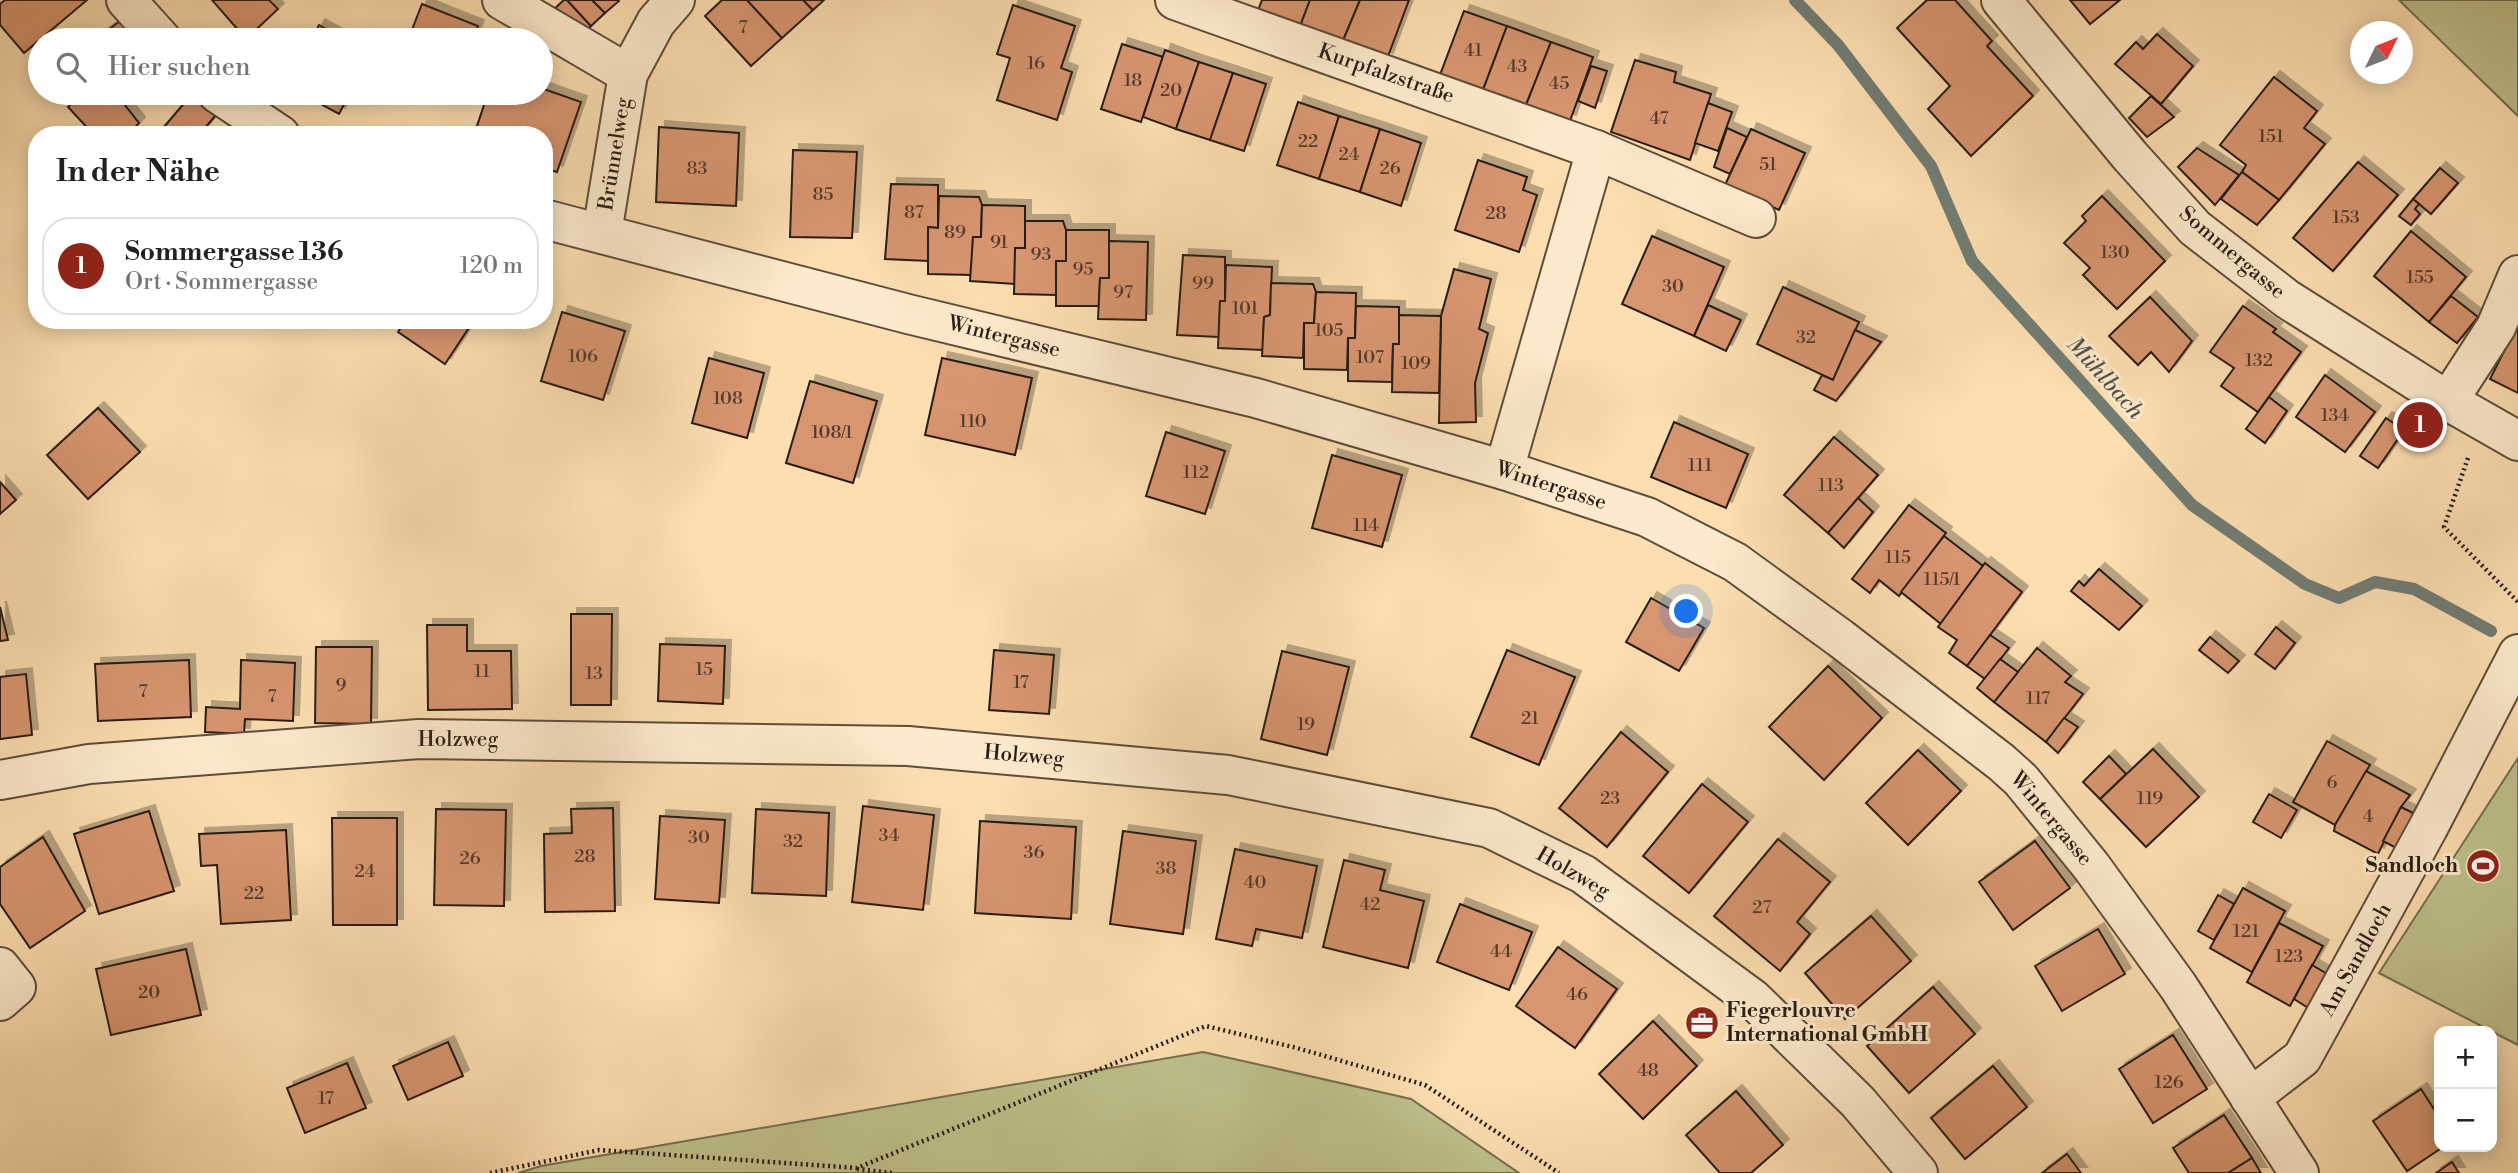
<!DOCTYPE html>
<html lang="de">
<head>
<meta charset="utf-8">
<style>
	body { margin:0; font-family:"Libre Bodoni",serif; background:#f6f6f6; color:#202124 }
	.controls { position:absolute; right:21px; bottom:21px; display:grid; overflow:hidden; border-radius:14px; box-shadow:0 4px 18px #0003 }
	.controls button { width:63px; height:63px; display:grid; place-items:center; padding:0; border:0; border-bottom:2px solid #e0e0e0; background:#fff; color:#202124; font:35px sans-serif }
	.compass { position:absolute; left:2350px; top:21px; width:63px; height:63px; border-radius:50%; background:#fff; box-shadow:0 4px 18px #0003; rotate:47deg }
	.you { position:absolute; left:1687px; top:612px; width:24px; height:24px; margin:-18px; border:5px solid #fff; border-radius:50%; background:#1a73e8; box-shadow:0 0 0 10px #1a73e833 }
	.badge { display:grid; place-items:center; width:46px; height:46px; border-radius:50%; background:#8f2418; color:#fff; font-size:23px; font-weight:700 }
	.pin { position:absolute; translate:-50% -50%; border:4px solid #fff; box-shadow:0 2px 7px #0006 }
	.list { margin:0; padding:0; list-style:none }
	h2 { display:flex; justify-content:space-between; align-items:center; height:91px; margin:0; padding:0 28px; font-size:30px }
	h2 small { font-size:23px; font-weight:400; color:#757577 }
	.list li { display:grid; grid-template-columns:46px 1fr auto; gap:21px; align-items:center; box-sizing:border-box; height:98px; margin:0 14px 14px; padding:0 14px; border:2px solid #e0e0e0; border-radius:28px }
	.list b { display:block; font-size:26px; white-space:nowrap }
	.list p { margin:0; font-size:23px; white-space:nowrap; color:#757577 }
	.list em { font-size:23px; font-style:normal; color:#757577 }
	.icon { flex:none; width:38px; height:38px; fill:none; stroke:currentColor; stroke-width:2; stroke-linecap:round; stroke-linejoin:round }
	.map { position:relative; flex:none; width:2518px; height:1173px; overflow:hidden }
	.search { position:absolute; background:#fff; box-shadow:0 4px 18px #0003; left:28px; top:28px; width:525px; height:77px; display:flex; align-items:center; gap:18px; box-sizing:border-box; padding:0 24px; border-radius:38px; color:#757577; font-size:26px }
	.panel { position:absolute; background:#fff; box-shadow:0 4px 18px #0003; left:28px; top:126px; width:525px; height:203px; border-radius:28px }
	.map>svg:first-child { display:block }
</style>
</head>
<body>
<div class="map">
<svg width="2518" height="1173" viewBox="0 0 2518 1173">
	<defs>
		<filter id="shadow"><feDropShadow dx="6" dy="-6" stdDeviation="0" flood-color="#0004"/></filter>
	</defs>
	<rect width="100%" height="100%" fill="#fcdeb1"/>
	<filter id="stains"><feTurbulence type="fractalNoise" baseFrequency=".00286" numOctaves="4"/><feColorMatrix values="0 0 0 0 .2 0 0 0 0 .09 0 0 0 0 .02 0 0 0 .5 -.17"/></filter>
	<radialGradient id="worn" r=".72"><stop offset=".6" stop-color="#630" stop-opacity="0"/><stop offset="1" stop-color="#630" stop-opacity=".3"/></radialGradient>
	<g fill="#bfc18c" stroke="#746f50" stroke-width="2">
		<path d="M2399,0H2518V116Z"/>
		<path d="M2518,758V1045L2379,973Z"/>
		<path d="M1203,1052L1411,1099L1519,1173H518L541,1166Z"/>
	</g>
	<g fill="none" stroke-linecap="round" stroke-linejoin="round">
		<path stroke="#717c73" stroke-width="12" d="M1795,0L1838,45L1931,166L1972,261L2192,505L2305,584L2339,598L2375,582L2414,589L2491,631"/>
	</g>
	<g fill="#d79570" stroke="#281d13" stroke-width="2" filter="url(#shadow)">
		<path d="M5,0H87L24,53L0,25V4Z"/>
		<path d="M212,0H269L278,9L246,39Z"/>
		<path d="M564,0H567L591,26L578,39L552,11Z"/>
		<path d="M567,0H592L605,13L591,26Z"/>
		<path d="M592,0H618L619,1L605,13Z"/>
		<path d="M722,0H747L782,38L751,66L705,16Z"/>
		<path d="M747,0H803L813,10L782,38Z"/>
		<path d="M803,0H824L813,10Z"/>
		<path d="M1262,0H1310L1299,29L1257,13Z"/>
		<path d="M1310,0H1360L1342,43L1299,29Z"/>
		<path d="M1360,0H1409L1387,59L1342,43Z"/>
		<path d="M1927,0H1955L1992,41L1987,46L2033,96L1971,156L1928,109L1950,86L1897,28Z"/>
		<path d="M2070,0H2120L2090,24Z"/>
		<path d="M422,4L478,26L472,40H408Z"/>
		<path d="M1013,5L1075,26L1061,68L1072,72L1057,120L997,100L1010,58L997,54Z"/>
		<path d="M1464,11L1507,26L1483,90L1440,75Z"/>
		<path d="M124,18L143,40H95Z"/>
		<path d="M319,25L346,40H311Z"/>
		<path d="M1507,26L1551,42L1526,105L1483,90Z"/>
		<path d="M2157,34L2193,66L2161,104L2115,64L2136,42L2143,49Z"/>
		<path d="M1551,42L1593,57L1570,121L1526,105Z"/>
		<path d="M1122,44L1163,57L1141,122L1101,109Z"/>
		<path d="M1165,50L1199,62L1176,129L1143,117Z"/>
		<path d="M1635,60L1676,72L1674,82L1711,94L1690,160L1611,132Z"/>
		<path d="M1199,62L1233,73L1210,140L1176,129Z"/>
		<path d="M1591,66L1607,71L1595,108L1578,101Z"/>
		<path d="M1233,73L1266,84L1244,151L1210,140Z"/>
		<path d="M2274,77L2317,111L2304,128L2325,144L2279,200L2242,172L2246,165L2220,145Z"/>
		<path d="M541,88L581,102L557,172L544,168V135H474L488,93H541Z"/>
		<path d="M82,93H138L125,105L139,123L128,135H94L68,107Z"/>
		<path d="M320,93H350L339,114L315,101Z"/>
		<path d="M192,94L216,115L199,135H157Z"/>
		<path d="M2151,96L2174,117L2147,137L2129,118Z"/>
		<path d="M1298,102L1339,116L1319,179L1277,165Z"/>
		<path d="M1708,103L1732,112L1718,151L1695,143Z"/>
		<path d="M1339,116L1380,129L1360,192L1319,179Z"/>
		<path d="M659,127L739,133L736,206L656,202Z"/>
		<path d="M1727,128L1747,137L1730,174L1714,167Z"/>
		<path d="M1380,129L1421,143L1401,206L1360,192Z"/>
		<path d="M1751,129L1805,153L1779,210L1725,185Z"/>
		<path d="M2197,148L2239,175L2215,205L2178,167Z"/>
		<path d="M793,150L857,152L852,238L790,237Z"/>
		<path d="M1478,160L1527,177L1523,190L1537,195L1519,252L1455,230Z"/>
		<path d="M2358,162L2398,195L2333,271L2293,238Z"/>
		<path d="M2440,168L2458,183L2431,214L2413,199Z"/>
		<path d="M2242,172L2279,200L2257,225L2221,199Z"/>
		<path d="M891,184L938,185V228L928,227V261L885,259Z"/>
		<path d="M939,196L979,197L982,205L981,237H973L972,275L928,274V227L938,228Z"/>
		<path d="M2102,196L2165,261L2117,309L2083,275L2090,268L2064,243L2086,221L2082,216Z"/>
		<path d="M2413,199L2419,204L2415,209L2420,214L2411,225L2399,216Z"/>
		<path d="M982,205L1025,206V248H1015V284L970,281L973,237H981Z"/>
		<path d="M1025,221H1063L1066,230V261H1056V295L1014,294L1015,248H1025Z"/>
		<path d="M1066,230H1109V278H1100L1099,306H1056V261H1066Z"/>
		<path d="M2411,231L2466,277L2429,322L2374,276Z"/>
		<path d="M1652,236L1724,267L1694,336L1622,304Z"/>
		<path d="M1109,241L1148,242L1146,320L1098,319L1100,278H1109Z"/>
		<path d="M1183,255L1225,257V301H1220L1219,337L1177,335Z"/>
		<path d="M1226,265L1272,267L1270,315L1264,317L1263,350L1218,348L1220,301H1225Z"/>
		<path d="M1454,269L1491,279L1479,329L1488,333L1475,383L1476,422L1439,423L1441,316Z"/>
		<path d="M1271,283L1313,284L1316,292L1314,323H1304L1303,358L1262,356L1264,317L1270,315Z"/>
		<path d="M1783,287L1859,322L1833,380L1757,344Z"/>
		<path d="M1316,292L1356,293L1355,338H1348L1347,370L1304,369V323H1314Z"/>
		<path d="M2451,296L2478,317L2457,343L2429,322Z"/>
		<path d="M2150,297L2192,341L2169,372L2151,352L2138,365L2109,336Z"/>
		<path d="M1708,305L1741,320L1726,351L1694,336Z"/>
		<path d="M1356,306L1399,307V344H1393L1392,382L1348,381V338H1355Z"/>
		<path d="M2243,306L2276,329L2273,332L2301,352L2258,412L2221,386L2234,368L2210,352Z"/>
		<path d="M562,312L625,331L603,400L541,381Z"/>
		<path d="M1399,315L1441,316L1439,393L1392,392L1393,344H1399Z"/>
		<path d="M406,320H474L445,364L398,332Z"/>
		<path d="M2518,324V393L2490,379Z"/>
		<path d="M1855,330L1881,342L1836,401L1814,390L1822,375L1833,380Z"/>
		<path d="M709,358L764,373L747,438L692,423Z"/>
		<path d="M942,358L1032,378L1015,455L925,435Z"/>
		<path d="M2325,375L2375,412L2345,452L2296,417Z"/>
		<path d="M810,381L877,401L853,483L786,463Z"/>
		<path d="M2269,397L2287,411L2265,443L2246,429Z"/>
		<path d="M98,408L140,452L88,499L47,455Z"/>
		<path d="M2419,413L2431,420L2419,436L2408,429Z"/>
		<path d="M2386,418L2404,430L2378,468L2360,456Z"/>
		<path d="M1674,422L1748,454L1726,508L1651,477Z"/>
		<path d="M1166,432L1225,451L1205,514L1146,496Z"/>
		<path d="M1834,437L1878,475L1828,533L1784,495Z"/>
		<path d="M1332,455L1402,475L1382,547L1312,528Z"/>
		<path d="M0,482L16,500L0,514Z"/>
		<path d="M1858,498L1873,512L1844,548L1828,533Z"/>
		<path d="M1909,505L1946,533L1899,596L1879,580L1870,593L1852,579Z"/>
		<path d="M1944,536L1983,566L1941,624L1901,592Z"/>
		<path d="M1985,563L2022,592L1967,666L1949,653L1957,640L1938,627Z"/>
		<path d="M2099,569L2142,606L2119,630L2071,591L2079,581L2084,586Z"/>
		<path d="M1651,598L1704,628L1679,671L1626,642Z"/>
		<path d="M0,607L8,640L0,641Z"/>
		<path d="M571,614H612L611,705H571Z"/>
		<path d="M427,625H467V651H511L512,709L428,710Z"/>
		<path d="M2276,627L2295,643L2275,669L2255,654Z"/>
		<path d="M1990,635L2009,648L1985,679L1967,666Z"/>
		<path d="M2210,637L2239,661L2228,673L2199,650Z"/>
		<path d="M660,644L725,646L723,704L658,701Z"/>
		<path d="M316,647H372L371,724L315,723Z"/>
		<path d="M2037,648L2071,676L2065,682L2083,694L2046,742L1994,702Z"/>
		<path d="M994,650L1054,655L1049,714L989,710Z"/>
		<path d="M1507,650L1575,677L1539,765L1471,737Z"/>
		<path d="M1282,651L1349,667L1327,755L1261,739Z"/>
		<path d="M2000,659L2018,672L1994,702L1977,688Z"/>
		<path d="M189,660L191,717L98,721L95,664Z"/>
		<path d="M241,660L295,663L293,721L245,719L244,734L205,732L206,707L240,709Z"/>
		<path d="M1828,666L1882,718L1824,780L1769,727Z"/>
		<path d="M26,674L32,735L0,739V677Z"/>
		<path d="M2064,718L2078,727L2058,753L2046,742Z"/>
		<path d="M1621,732L1668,772L1607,847L1559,808Z"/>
		<path d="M2327,741L2370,765L2335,825L2293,802Z"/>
		<path d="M2153,749L2199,797L2146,847L2100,799Z"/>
		<path d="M1918,750L1961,791L1908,845L1866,803Z"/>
		<path d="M2109,756L2126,774L2100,799L2083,782Z"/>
		<path d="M2366,771L2410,795L2401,807L2378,854L2334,831L2335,825Z"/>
		<path d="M1702,784L1748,822L1689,893L1643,856Z"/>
		<path d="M2269,794L2297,810L2281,838L2253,822Z"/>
		<path d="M863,806L934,815L923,910L852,902Z"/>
		<path d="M2401,807L2419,816L2400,850L2383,841Z"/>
		<path d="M613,808L615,911L545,912L544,834L572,833L571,809Z"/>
		<path d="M436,809L506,810L504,906L434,905Z"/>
		<path d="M756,809L829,813L826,896L752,893Z"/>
		<path d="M149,811L174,891L99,914L74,834Z"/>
		<path d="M660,816L725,820L719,903L655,899Z"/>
		<path d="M332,818H397V925H333Z"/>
		<path d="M980,821L1076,827L1071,919L975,913Z"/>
		<path d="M286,830L291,920L221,924L217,865L201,866L199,834Z"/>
		<path d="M1123,831L1196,841L1183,934L1110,924Z"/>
		<path d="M43,837L85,911L30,948L0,904V867Z"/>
		<path d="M1778,839L1830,882L1797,922L1810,934L1780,971L1714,916Z"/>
		<path d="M2035,841L2070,888L2013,930L1979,882Z"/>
		<path d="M1235,849L1317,866L1302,938L1256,929L1252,946L1216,939Z"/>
		<path d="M1344,860L1385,870L1380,890L1424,901L1408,968L1323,947Z"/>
		<path d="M2243,888L2285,911L2252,972L2210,948Z"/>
		<path d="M2218,895L2234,904L2214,940L2198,931Z"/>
		<path d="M1460,904L1532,932L1509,990L1437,962Z"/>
		<path d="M1871,916L1911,961L1845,1019L1805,973Z"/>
		<path d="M2279,923L2323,946L2290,1006L2247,982Z"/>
		<path d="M2098,929L2125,974L2062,1011L2035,966Z"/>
		<path d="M1558,947L1617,989L1575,1048L1516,1006Z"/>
		<path d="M186,949L201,1015L111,1035L96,969Z"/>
		<path d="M2312,965L2329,975L2310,1009L2294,999Z"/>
		<path d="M1933,987L1975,1034L1909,1093L1867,1046Z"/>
		<path d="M1653,1021L1697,1066L1643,1119L1599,1074Z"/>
		<path d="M2173,1035L2207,1089L2153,1123L2119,1069Z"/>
		<path d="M448,1042L463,1076L408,1100L393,1066Z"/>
		<path d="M347,1063L366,1108L305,1133L287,1088Z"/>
		<path d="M1993,1066L2027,1107L1965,1159L1931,1118Z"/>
		<path d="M2421,1089L2439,1117V1147H2443L2407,1171L2373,1121Z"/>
		<path d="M1736,1091L1783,1145L1751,1173H1720L1686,1135Z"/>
		<path d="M2224,1115L2252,1158L2228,1173H2189L2173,1148Z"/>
		<path d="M2067,1154L2081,1173H2042Z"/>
		<path d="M2252,1158L2261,1173H2228Z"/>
		<path d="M2452,1162L2459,1173H2436Z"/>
	</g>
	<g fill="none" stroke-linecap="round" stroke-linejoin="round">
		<g stroke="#5d4d3a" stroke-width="42">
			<g id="street">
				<path d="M126,0L162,40"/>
				<path d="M502,0L628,74"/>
				<path d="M1175,0L1596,150L1756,218"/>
				<path d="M2001,0L2130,156L2195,228L2287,299L2448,401L2518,441"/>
				<path d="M217,93L280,135"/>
				<path d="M544,219L908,314L1256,398L1504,470L1647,517L1735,562L1840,638L2001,762L2021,780L2091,866L2178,986L2299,1173"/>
				<path d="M602,233L628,74L656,22L675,0"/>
				<path d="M2448,401L2496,327L2518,275"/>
				<path d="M1504,470L1596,150"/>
				<path d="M0,780L89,764L419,739L908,746L1228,775L1489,828L1583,874L1753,999L1858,1102L1918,1173"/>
				<path d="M0,967L16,987L0,1001"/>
				<path d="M2250,1098L2302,1058L2428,828L2518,654"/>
			</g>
		</g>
		<g stroke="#281d13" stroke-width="4.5" stroke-dasharray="2 3.5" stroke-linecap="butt">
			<path d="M2468,458L2444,527L2518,602"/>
			<path d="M857,1169L892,1173"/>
			<path d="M490,1173L599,1150L857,1168L1206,1026L1297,1048L1425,1085L1559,1173"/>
		</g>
		<use href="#street" stroke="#fdeacc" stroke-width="38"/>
	</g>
	<defs>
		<g id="stadium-disc" transform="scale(1.75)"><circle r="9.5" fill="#8f2418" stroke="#fdeacc"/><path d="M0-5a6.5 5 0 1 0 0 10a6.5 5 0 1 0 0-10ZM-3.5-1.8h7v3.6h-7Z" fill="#fff"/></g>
		<g id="office-disc" transform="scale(1.75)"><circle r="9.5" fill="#8f2418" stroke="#fdeacc"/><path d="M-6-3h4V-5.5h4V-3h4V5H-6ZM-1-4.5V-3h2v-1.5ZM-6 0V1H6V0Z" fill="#fff"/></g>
	</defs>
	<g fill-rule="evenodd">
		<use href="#stadium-disc" x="2483" y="866"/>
		<use href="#office-disc" x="1702" y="1023"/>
	</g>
	<g text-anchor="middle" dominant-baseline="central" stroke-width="6" stroke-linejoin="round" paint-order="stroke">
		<g font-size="18" fill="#543b2a">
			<text x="743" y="27">7</text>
			<text x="1473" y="50">41</text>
			<text x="1036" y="63">16</text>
			<text x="1517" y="66">43</text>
			<text x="1133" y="80">18</text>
			<text x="1559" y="83">45</text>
			<text x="1171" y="90">20</text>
			<text x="1659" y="118">47</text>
			<text x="2271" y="136">151</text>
			<text x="1308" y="141">22</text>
			<text x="1349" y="154">24</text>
			<text x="1768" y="164">51</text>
			<text x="697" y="168">83</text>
			<text x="1390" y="168">26</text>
			<text x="823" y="194">85</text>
			<text x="914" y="212">87</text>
			<text x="1496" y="213">28</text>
			<text x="2346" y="217">153</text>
			<text x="955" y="232">89</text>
			<text x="999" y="242">91</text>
			<text x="2115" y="252">130</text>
			<text x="1041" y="254">93</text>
			<text x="1083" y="269">95</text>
			<text x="2420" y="277">155</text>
			<text x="1203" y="283">99</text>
			<text x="1673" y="286">30</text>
			<text x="1123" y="292">97</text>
			<text x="1245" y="308">101</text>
			<text x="1329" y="330">105</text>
			<text x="1806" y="337">32</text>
			<text x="583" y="356">106</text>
			<text x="1370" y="357">107</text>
			<text x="2259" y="360">132</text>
			<text x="1416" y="363">109</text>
			<text x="728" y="398">108</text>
			<text x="2335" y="415">134</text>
			<text x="973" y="421">110</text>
			<text x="832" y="432">108/1</text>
			<text x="1700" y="465">111</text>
			<text x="1196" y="472">112</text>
			<text x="1831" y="485">113</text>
			<text x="1366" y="525">114</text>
			<text x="1898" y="557">115</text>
			<text x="1942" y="579">115/1</text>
			<text x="704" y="669">15</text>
			<text x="482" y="671">11</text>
			<text x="594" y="673">13</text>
			<text x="1021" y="682">17</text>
			<text x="341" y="685">9</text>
			<text x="143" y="691">7</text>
			<text x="272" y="696">7</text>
			<text x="2038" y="698">117</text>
			<text x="1530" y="718">21</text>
			<text x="1306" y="724">19</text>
			<text x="2332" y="782">6</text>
			<text x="1610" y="798">23</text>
			<text x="2150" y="798">119</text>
			<text x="2368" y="816">4</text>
			<text x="889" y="835">34</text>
			<text x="699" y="837">30</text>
			<text x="793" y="841">32</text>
			<text x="1034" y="852">36</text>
			<text x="585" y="856">28</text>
			<text x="470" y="858">26</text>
			<text x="1166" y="868">38</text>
			<text x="365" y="871">24</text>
			<text x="1255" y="882">40</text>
			<text x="254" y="893">22</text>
			<text x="1370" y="904">42</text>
			<text x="1762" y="907">27</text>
			<text x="2246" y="931">121</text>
			<text x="1501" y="951">44</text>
			<text x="2289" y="956">123</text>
			<text x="149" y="992">20</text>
			<text x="1577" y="994">46</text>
			<text x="1648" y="1070">48</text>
			<text x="2169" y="1082">126</text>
			<text x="326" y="1098">17</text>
		</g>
		<g font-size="21" fill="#281d13" stroke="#fdeacc">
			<text transform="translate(1386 74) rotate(19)">Kurpfalzstraße</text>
			<text transform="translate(615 154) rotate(-81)">Brünnelweg</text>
			<text transform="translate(2232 253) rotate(40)">Sommergasse</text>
			<text transform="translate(1004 337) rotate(14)">Wintergasse</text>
			<text transform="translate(1551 486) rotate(18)">Wintergasse</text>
			<text x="458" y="740">Holzweg</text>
			<text transform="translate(1024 756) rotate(5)">Holzweg</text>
			<text transform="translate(2051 819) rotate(50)">Wintergasse</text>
			<text transform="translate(1573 873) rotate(30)">Holzweg</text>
			<text transform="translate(2356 960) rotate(-61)">Am Sandloch</text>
		</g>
		<g font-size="21" font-weight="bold" fill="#281d13" stroke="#fdeacc" text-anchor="end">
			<text x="2458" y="866">Sandloch</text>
			<text x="1726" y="1011" text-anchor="start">Fiegerlouvre<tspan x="1726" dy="24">International GmbH</tspan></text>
		</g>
		<g font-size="23" font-style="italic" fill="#52544b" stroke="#fdeacc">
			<text transform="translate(2105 378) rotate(48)">Mühlbach</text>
		</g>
	</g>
	<rect width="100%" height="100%" filter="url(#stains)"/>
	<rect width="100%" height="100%" fill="url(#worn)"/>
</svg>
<div class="controls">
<button>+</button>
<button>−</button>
</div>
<svg class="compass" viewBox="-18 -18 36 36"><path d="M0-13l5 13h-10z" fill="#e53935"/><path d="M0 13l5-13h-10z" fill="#757577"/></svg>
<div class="you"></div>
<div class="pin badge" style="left:2420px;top:425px">1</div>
<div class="search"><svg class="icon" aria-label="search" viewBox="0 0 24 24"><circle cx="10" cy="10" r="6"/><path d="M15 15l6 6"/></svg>Hier suchen</div>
<section class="panel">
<h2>In der Nähe<small></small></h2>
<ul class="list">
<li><span class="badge">1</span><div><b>Sommergasse 136</b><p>Ort · Sommergasse</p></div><em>120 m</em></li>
</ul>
</section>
</div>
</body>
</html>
